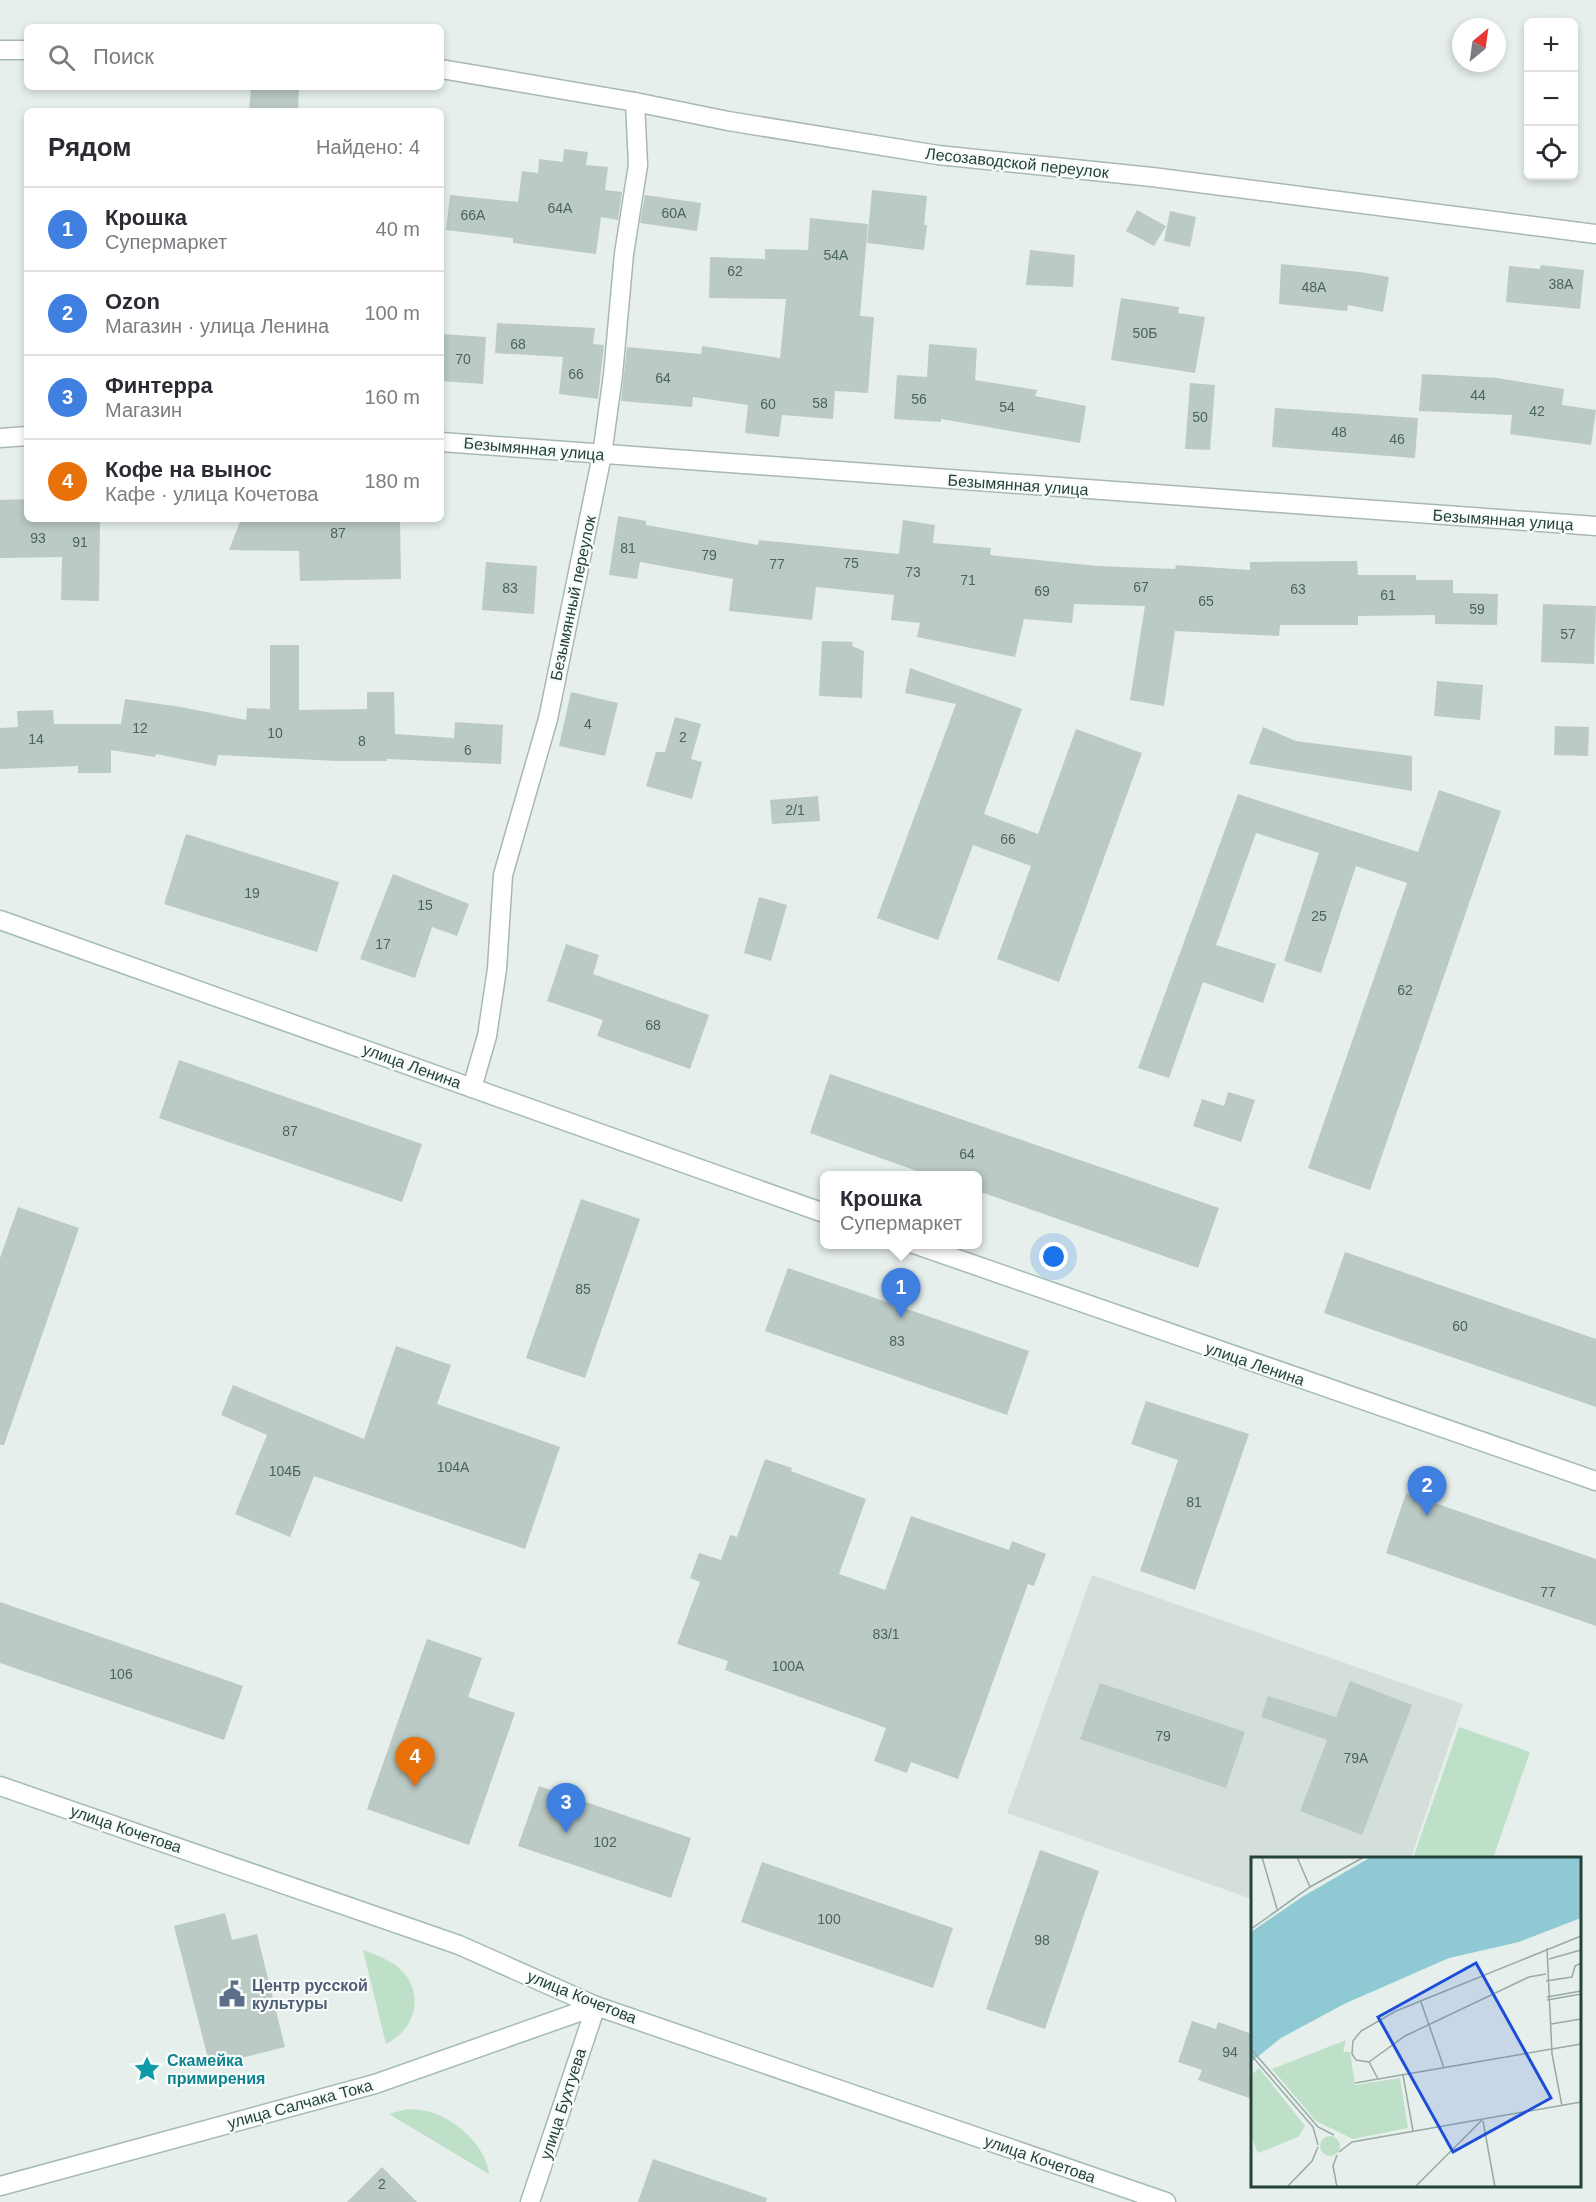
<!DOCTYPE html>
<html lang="ru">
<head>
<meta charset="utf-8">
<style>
	body { margin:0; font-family:Helvetica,sans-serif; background:#f7f7f7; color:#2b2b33 }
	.controls { position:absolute; right:18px; top:18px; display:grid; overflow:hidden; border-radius:9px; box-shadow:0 3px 9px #0003 }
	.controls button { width:54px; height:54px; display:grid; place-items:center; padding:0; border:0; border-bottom:2px solid #e1e1e2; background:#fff; color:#2b2b33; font:30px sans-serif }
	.compass { position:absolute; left:1452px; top:18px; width:54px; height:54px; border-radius:50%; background:#fff; box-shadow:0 3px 9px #0003; rotate:29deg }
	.you { position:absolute; left:1054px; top:1257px; width:21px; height:21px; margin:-15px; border:4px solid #fff; border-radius:50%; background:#1a73e8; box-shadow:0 0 0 9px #1a73e833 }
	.badge { display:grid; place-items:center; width:39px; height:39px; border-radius:50%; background:#d93025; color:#fff; font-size:20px; font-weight:700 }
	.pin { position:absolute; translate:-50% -50px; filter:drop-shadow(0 2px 3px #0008) }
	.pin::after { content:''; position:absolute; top:32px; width:21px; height:18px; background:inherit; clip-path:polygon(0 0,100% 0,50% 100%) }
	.popup { position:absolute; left:820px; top:1171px; width:162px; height:78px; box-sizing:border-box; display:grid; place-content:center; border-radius:9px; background:#fff; filter:drop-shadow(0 2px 4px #0005); font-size:20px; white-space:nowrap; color:#7c7c81 }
	.popup b { font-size:22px; color:#2b2b33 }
	.popup::after { content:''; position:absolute; left:50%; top:100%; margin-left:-12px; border:12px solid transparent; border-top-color:#fff }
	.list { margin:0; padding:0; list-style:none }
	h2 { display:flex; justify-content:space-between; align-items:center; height:78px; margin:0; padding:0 24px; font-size:26px }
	h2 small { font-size:20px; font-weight:400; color:#7c7c81 }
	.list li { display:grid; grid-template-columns:39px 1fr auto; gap:18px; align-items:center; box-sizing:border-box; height:84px; padding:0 24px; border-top:2px solid #e1e1e2 }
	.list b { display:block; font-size:22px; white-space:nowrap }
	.list p { margin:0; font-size:20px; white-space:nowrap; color:#7c7c81 }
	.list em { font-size:20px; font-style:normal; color:#7c7c81 }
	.icon { flex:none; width:33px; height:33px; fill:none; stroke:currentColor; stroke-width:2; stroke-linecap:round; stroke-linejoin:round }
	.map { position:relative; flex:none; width:1596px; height:2202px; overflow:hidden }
	.search { position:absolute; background:#fff; box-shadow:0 3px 9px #0003; left:24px; top:24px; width:420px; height:66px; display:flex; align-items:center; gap:15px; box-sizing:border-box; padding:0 21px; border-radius:9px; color:#7c7c81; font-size:22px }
	.panel { position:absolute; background:#fff; box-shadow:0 3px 9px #0003; left:24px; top:108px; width:420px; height:414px; border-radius:9px }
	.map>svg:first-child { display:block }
</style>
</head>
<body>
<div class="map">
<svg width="1596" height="2202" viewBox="0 0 1596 2202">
	<rect width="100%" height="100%" fill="#e6efeb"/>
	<path fill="#d4dfda" d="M1092,1575L1463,1704L1411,1858H1252V1899L1007,1813Z"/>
	<g fill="#bfe0c8">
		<path d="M1459,1727L1530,1752L1493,1858H1413Z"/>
		<path d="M363,1950C379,1956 397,1962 407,1977C424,2002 411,2032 386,2044Z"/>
		<path d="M407,2109C413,2110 420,2109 426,2111C454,2117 486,2145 489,2174L389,2114Z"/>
	</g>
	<g fill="#bbcac4">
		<path d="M251,87H299L298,111H249Z"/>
		<path d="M564,149L588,152L586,165L608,167L605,190L622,192L618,220L601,217L596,254L513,243V238L446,230L450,195L518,202L522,171L538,173L539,159L563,162Z"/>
		<path d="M872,190L927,196L924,225H927L924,250L867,243Z"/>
		<path d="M645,195L701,203L697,231L640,223Z"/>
		<path d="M1137,210L1166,226L1154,246L1126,231Z"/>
		<path d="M1170,211L1196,217L1190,247L1164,241Z"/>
		<path d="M810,218L868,224L860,316L874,317L868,393L835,391L833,419L782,415L779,437L745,433L748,405L693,397L692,407L621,401L627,347L701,354L702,346L780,358L786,299L709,298L710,257L765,259V249L808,250Z"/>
		<path d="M1030,250L1075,255L1073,287L1026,285Z"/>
		<path d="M1281,264L1360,272L1389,277L1383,312L1348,305L1347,311L1279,304Z"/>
		<path d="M1541,265L1584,270L1580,309L1506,302L1509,266L1540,269Z"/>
		<path d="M1121,298L1179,307L1178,313L1205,317L1195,373L1111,360Z"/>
		<path d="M497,323L595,328L593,344L604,345L598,399L559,394L563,357L495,353Z"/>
		<path d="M441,334L486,337L483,384L441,381Z"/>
		<path d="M929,344L977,348L975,380L1037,390L1035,396L1086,406L1080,443L941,419V422L894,419L897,375L927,377Z"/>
		<path d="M1422,374L1497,378L1564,389L1562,405L1596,410L1591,445L1510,434L1512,415L1419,411Z"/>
		<path d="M1190,383L1215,385L1210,450L1185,449Z"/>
		<path d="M1275,408L1418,418L1415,458L1272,447Z"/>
		<path d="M27,499V519H100L99,601L61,600L62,557L0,558V500Z"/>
		<path d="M618,516L646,521V525L758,545L759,540L899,554L903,520L935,525L933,543L991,548L990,555L1097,566L1175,569L1176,565L1250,570V562L1357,561L1358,575H1416V580H1453V593L1498,594L1497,625L1435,624V615L1358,616V625H1280L1279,636L1175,631L1164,706L1130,700L1145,606L1074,604L1072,623L1024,619L1015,657L917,637L920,623L891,620L894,595L816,587L812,620L729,611L733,579L640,562L637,579L609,575Z"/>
		<path d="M241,519H400L401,579L300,581L299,551L229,550Z"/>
		<path d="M486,562L537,566L534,614L482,610Z"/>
		<path d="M1543,604L1596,606L1594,664L1541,662Z"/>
		<path d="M822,641L853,642L852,646L864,651L862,698L819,696Z"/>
		<path d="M270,645H299V710L367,709V692H394L395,734L454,738L455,722L503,725L501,764L387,759V761H337L218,755L216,766L156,754L155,757L111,750V773H78V766L0,769V728L18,727L17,711L53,710L54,724H121L125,699L181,707L246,720L247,708L270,709Z"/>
		<path d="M910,668L1022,709L984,814L1038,834L1076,729L1142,753L1059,982L997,959L1031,866L973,845L938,940L877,918L956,704L905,693Z"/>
		<path d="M1437,681L1483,685L1480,720L1434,716Z"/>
		<path d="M571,692L618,703L605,756L559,746Z"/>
		<path d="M675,717L701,724L691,759L702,762L692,799L646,786L656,752H665Z"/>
		<path d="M1555,726L1589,727L1588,756L1554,755Z"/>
		<path d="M1263,727L1296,741L1412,756V791L1249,764Z"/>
		<path d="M1439,790L1501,811L1370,1190L1308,1168L1407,883L1356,866L1321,973L1284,961L1319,853L1256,833L1216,945L1276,964L1263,1003L1203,982L1169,1078L1138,1068L1238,794L1418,852Z"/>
		<path d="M818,796L820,821L772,824L770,800Z"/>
		<path d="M186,834L339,882L317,952L164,904Z"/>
		<path d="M393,874L469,904L457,936L432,927L415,978L360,959Z"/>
		<path d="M759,897L787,905L771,961L744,953Z"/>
		<path d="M566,944L599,955L593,974L709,1015L690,1069L597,1036L603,1020L547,1001Z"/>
		<path d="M179,1060L422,1144L402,1202L159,1118Z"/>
		<path d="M830,1074L1219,1208L1198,1268L978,1191V1176H931L810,1133Z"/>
		<path d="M1228,1092L1255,1100L1241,1142L1193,1126L1202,1099L1224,1106Z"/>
		<path d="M581,1199L640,1219L585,1378L526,1358Z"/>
		<path d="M18,1207L79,1228L4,1445H0V1258Z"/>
		<path d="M1345,1252L1596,1339V1407L1324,1313Z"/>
		<path d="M788,1268L1029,1351L1007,1415L765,1331Z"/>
		<path d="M396,1346L451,1365L437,1404L560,1447L525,1549L314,1476L290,1537L235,1514L267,1435L221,1415L233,1385L364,1439Z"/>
		<path d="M1146,1401L1249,1434L1195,1590L1140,1571L1178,1460L1131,1444Z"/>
		<path d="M765,1459L792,1468L791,1471L866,1499L839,1574L885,1590L911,1516L1009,1550L1012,1541L1046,1554L1034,1586L1028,1584L958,1779L911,1762L907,1773L874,1761L886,1728L725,1670L728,1661L677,1644L700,1582L690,1578L699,1553L721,1560L730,1535L737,1537Z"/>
		<path d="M1406,1493L1596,1559V1626L1386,1553Z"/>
		<path d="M0,1602L243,1686L224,1740L0,1663Z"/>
		<path d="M427,1639L482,1658L468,1697L515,1713L469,1845L367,1809Z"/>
		<path d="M1350,1681L1412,1705L1362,1835L1300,1811L1327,1740L1261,1717L1268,1696L1336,1717Z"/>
		<path d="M1100,1683L1245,1732L1226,1788L1080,1739Z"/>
		<path d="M539,1786L691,1838L671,1898L518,1846Z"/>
		<path d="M1040,1850L1099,1871L1045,2029L986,2009Z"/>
		<path d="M762,1862L953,1928L933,1988L741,1922Z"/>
		<path d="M225,1913L232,1940L257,1934L285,2047L210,2066L174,1926Z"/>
		<path d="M1192,2021L1216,2029L1218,2022L1252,2034V2099L1198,2080L1202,2070L1178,2062Z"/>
		<path d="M653,2159L767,2198L766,2202H638Z"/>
		<path d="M382,2167L417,2202H347Z"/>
	</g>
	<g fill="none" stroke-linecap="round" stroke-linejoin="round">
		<g stroke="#a8b8b2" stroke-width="21">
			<g id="street">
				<path d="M0,50H27"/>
				<path d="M441,69L635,102L728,121L938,155L1152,177L1596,234"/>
				<path d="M0,438L27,436"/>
				<path d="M441,442L1596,526"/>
				<path d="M472,1088L487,1036L497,969L503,875L548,719L602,455L613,375L624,254L638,165L635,102"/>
			</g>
		</g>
		<g stroke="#a4bbb3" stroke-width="21">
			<g id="secondary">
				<path d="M0,920L824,1213"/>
				<path d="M914,1244L1596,1481"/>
				<path d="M0,1786L459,1945L596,2006L1166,2202"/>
				<path d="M0,2186L375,2084L596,2006"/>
				<path d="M530,2202L596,2006"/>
			</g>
		</g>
		<use href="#street" stroke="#fff" stroke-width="18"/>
		<use href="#secondary" stroke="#fff" stroke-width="18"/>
	</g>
	<defs>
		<g id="civic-bare" transform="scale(2.07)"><path d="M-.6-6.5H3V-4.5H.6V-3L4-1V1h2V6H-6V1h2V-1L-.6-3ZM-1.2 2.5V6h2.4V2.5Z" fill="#5c6f8a" stroke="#f7fbf9" stroke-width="2.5" paint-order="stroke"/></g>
		<g id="sight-bare" transform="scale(2.07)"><path d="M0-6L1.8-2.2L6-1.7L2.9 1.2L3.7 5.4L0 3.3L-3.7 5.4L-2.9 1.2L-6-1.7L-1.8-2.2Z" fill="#0f9aa8" stroke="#f7fbf9" stroke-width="2.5" paint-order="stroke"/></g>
	</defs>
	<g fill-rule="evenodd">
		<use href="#civic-bare" x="232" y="1994"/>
		<use href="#sight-bare" x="147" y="2069"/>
	</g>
	<g text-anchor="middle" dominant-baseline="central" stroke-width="4.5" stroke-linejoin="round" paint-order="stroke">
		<g font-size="14" fill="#4a645c">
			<text x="560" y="208">64А</text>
			<text x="674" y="213">60А</text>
			<text x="473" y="215">66А</text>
			<text x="836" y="255">54А</text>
			<text x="735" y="271">62</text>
			<text x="1561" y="284">38А</text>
			<text x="1314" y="287">48А</text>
			<text x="1145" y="333">50Б</text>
			<text x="518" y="344">68</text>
			<text x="463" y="359">70</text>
			<text x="576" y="374">66</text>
			<text x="663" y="378">64</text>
			<text x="1478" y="395">44</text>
			<text x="919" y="399">56</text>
			<text x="820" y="403">58</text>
			<text x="768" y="404">60</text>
			<text x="1007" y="407">54</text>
			<text x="1537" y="411">42</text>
			<text x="1200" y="417">50</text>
			<text x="1339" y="432">48</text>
			<text x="1397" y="439">46</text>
			<text x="338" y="533">87</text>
			<text x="38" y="538">93</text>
			<text x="80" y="542">91</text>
			<text x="628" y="548">81</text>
			<text x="709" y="555">79</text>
			<text x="851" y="563">75</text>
			<text x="777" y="564">77</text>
			<text x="913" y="572">73</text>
			<text x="968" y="580">71</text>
			<text x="1141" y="587">67</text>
			<text x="510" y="588">83</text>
			<text x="1298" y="589">63</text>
			<text x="1042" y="591">69</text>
			<text x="1388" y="595">61</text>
			<text x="1206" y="601">65</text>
			<text x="1477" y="609">59</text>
			<text x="1568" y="634">57</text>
			<text x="588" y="724">4</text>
			<text x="140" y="728">12</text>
			<text x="275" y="733">10</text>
			<text x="683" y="737">2</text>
			<text x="36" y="739">14</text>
			<text x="362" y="741">8</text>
			<text x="468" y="750">6</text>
			<text x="795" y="810">2/1</text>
			<text x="1008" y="839">66</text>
			<text x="252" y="893">19</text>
			<text x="425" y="905">15</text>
			<text x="1319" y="916">25</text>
			<text x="383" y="944">17</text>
			<text x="1405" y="990">62</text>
			<text x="653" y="1025">68</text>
			<text x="290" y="1131">87</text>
			<text x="967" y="1154">64</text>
			<text x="583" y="1289">85</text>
			<text x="1460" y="1326">60</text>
			<text x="897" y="1341">83</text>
			<text x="453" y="1467">104А</text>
			<text x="285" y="1471">104Б</text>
			<text x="1194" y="1502">81</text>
			<text x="1548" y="1592">77</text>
			<text x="886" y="1634">83/1</text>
			<text x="788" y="1666">100А</text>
			<text x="121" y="1674">106</text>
			<text x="1163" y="1736">79</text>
			<text x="1356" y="1758">79А</text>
			<text x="605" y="1842">102</text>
			<text x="829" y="1919">100</text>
			<text x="1042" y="1940">98</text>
			<text x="1230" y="2052">94</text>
			<text x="382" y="2184">2</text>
		</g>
		<g font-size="16" fill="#24423a" stroke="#f7fbf9">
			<text transform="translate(1017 163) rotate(6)">Лесозаводской переулок</text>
			<text transform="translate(534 449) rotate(5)">Безымянная улица</text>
			<text transform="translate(1018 485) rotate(4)">Безымянная улица</text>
			<text transform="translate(1503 520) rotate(4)">Безымянная улица</text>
			<text transform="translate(573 598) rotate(-78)">Безымянный переулок</text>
			<text transform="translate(412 1066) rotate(20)">улица Ленина</text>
			<text transform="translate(1255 1364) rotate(19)">улица Ленина</text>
			<text transform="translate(126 1829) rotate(19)">улица Кочетова</text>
			<text transform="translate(582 1997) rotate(22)">улица Кочетова</text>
			<text transform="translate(300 2104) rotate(-15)">улица Салчака Тока</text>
			<text transform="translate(563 2104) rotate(-72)">улица Бухтуева</text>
			<text transform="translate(1040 2159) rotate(19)">улица Кочетова</text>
		</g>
		<g font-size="16" font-weight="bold" fill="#4e5e75" stroke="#f7fbf9" text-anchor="start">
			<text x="252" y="1985">Центр русской<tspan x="252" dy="18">культуры</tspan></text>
		</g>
		<g font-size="16" font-weight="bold" fill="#0d838f" stroke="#f7fbf9" text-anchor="start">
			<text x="167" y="2060">Скамейка<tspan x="167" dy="18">примирения</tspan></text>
		</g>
	</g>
	<g transform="translate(1251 1857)">
		<rect width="330" height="330" fill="#e6efeb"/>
		<path d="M95,183L92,195H99L104,228L149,221L157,271L102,282L65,264L21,212ZM8,211L54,269L47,280L7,296L0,279V218ZM69 289a10 10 0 1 1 20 0a10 10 0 1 1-20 0Z" fill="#bfe0c8"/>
		<path d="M120,0H330V61L268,85L198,101L93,147L30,181L0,205V75L51,40Z" fill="#8ec9d4"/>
		<path fill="none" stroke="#98aaa4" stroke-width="1.5" d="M11,0L26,52M46,0L59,30M0,72L59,30L113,0M296,91L301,197L311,249M298,102L330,93M295,124L321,120L324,109L330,106M296,140L330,134M296,143L330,137M170,145L193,211M300,167L330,162M0,192L67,270L83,278M0,198L62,270L67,288M118,205L154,179L278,120L295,117M152,218L162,274M127,222L118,205L105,203L101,197L102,184L110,174L145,154L330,79M104,226L330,187M232,264L244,330M88,295L101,285L330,245M36,330L61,304L67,290M86,330L82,309L86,298M164,330L231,263"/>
		<path fill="#1d4ed8" fill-opacity="0.15" stroke="#1d4ed8" stroke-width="3" d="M225,106L300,241L202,295L127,160Z"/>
		<rect width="330" height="330" fill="none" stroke="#24423a" stroke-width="3"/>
	</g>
</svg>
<div class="controls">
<button>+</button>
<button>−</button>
<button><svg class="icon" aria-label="locate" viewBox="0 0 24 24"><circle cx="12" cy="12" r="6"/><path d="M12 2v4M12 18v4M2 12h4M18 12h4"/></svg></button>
</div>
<svg class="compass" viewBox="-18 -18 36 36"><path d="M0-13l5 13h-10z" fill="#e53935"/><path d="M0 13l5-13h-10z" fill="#7c7c81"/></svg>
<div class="you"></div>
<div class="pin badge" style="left:901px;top:1318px;background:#3f7fe0">1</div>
<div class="popup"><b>Крошка</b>Супермаркет</div>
<div class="pin badge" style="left:1427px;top:1516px;background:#3f7fe0">2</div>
<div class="pin badge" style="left:566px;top:1833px;background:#3f7fe0">3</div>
<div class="pin badge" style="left:415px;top:1787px;background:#e8710a">4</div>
<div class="search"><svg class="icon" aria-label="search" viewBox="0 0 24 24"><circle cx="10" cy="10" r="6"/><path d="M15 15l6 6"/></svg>Поиск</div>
<section class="panel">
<h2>Рядом<small>Найдено: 4</small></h2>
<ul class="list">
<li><span class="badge" style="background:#3f7fe0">1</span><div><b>Крошка</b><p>Супермаркет</p></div><em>40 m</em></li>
<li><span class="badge" style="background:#3f7fe0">2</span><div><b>Ozon</b><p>Магазин · улица Ленина</p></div><em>100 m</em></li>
<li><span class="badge" style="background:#3f7fe0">3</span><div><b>Финтерра</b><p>Магазин</p></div><em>160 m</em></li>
<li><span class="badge" style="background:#e8710a">4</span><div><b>Кофе на вынос</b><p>Кафе · улица Кочетова</p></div><em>180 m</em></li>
</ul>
</section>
</div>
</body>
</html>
